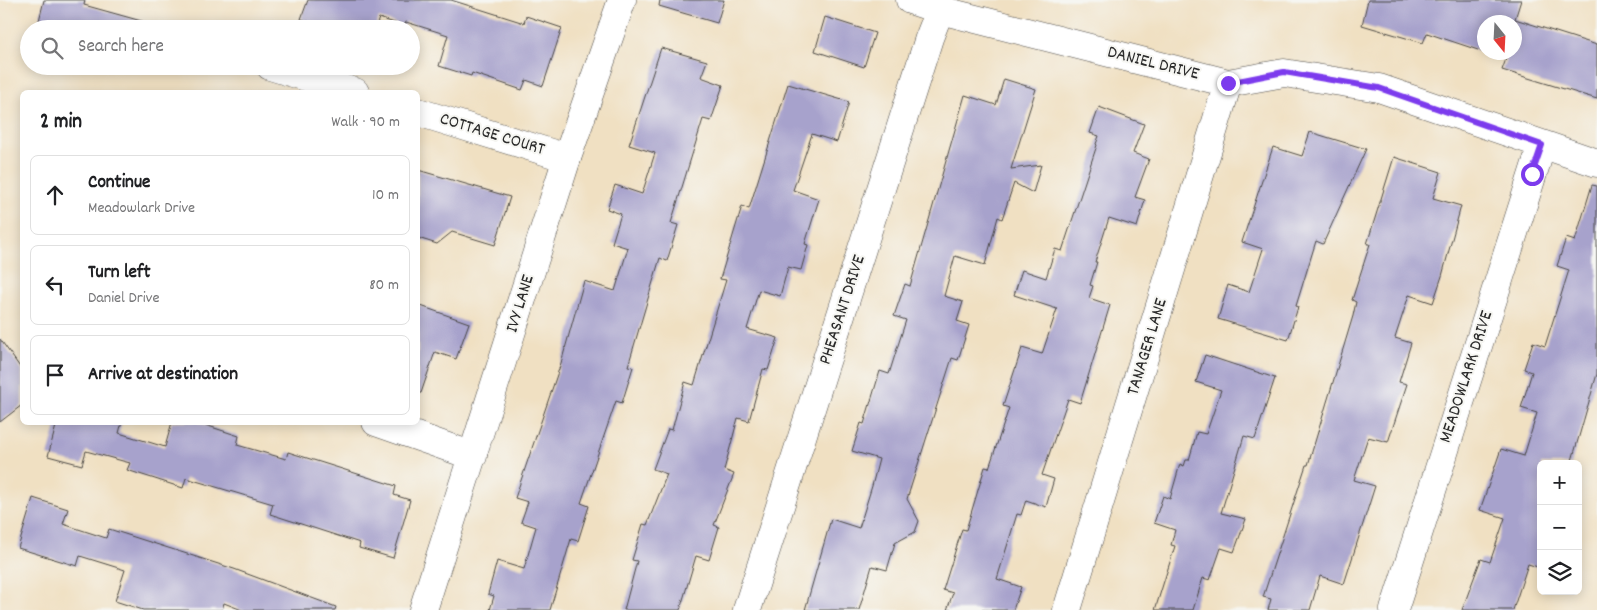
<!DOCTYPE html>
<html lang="en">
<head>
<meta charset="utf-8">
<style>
	body { margin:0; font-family:Dekko,sans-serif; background:#f2f2f2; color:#202124 }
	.controls { position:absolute; right:15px; bottom:15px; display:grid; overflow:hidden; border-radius:8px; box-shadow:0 2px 12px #0003 }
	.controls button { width:45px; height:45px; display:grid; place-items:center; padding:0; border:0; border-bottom:1px solid #e0e0e0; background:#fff; color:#202124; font:25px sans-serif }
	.compass { position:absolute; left:1477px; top:15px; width:45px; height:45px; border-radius:50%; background:#fff; box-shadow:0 2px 12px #0003; rotate:162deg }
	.stop { position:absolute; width:15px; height:15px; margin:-11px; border:4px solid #7c3aed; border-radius:50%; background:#fff }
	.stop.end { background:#7c3aed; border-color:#fff; box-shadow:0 1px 5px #0008 }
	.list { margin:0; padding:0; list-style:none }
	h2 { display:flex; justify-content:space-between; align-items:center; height:65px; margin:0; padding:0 20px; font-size:21px }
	h2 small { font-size:16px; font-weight:400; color:#757577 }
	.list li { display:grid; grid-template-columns:32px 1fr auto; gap:15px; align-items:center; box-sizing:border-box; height:80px; margin:0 10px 10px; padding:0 10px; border:1px solid #e0e0e0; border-radius:8px }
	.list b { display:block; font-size:19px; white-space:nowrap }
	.list p { margin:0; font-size:16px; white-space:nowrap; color:#757577 }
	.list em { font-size:16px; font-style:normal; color:#757577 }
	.icon { flex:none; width:28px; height:28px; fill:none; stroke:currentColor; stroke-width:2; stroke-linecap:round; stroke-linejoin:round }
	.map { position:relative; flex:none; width:1597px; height:610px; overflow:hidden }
	.search { position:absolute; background:#fff; box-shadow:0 2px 12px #0003; left:20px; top:20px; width:400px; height:55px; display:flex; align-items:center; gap:12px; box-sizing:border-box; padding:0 18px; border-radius:28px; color:#757577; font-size:19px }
	.panel { position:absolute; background:#fff; box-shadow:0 2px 12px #0003; left:20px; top:90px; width:400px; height:335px; border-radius:8px }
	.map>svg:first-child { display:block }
</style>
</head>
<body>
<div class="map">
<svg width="1597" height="610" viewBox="0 0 1597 610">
	<rect width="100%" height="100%" fill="#f6f6f2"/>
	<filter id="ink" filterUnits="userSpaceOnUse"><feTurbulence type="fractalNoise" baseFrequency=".02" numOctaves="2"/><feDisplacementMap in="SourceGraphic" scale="10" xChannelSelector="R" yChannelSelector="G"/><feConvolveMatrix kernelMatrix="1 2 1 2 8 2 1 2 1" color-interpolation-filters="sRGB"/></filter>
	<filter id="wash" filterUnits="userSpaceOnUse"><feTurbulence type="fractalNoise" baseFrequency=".0096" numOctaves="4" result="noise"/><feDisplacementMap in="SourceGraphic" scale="20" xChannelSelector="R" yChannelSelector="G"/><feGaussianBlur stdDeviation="1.12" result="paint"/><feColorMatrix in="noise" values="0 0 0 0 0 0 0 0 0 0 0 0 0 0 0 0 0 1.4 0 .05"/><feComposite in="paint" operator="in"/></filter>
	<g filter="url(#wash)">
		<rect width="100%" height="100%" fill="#f0e0c2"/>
		<g id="blocks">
			<g fill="#a7a2cc">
				<path d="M44,0H85L84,5L145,22L144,29H37Z"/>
				<path d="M308,0H451L524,23L526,16L562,28L543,86L526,80L522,90L472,73L471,76L439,66L448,35L406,22L404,26L379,18L375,29H331L301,19Z"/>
				<path d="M660,0H724L717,23L659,6Z"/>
				<path d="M1368,0H1521L1515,19L1597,45V99L1502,70L1506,59L1485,52H1514V22H1484V52L1427,33L1423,43L1362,25Z"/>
				<path d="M825,17L875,33L864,67L815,51Z"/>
				<path d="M661,48L707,61L701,77L723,85L711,121L703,119L671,223L678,225L667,261L660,258L628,366L633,367L622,403L616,401L581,503L589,506L578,541L571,539L550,610H490L494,596L488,594L497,561L524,569L536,527L521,522L528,502L515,498L561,363L584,281L615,291L628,248L612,243L621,214L607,209L615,185L642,194L655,153L629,145Z"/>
				<path d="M1004,79L1036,89L1011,169L1041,165L1033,193L1014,183L1002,219L998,217L985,265L955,256L944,296L963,302L957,321L969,325L958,360L952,358L907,499L919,521L915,532L895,543L887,570L872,566L859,610H805L831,519L859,528L872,486L879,459L852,451L861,423L864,424L880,371L889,374L906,320L894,316L905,284L910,286L965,95L996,105Z"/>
				<path d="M788,84L849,102L837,142L812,134L793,190L819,199L805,244L808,245L801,270L788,267L780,296L759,290L747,329L778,338L768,370L763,369L749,421L738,418L724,470L734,474L714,525L719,527L709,560L696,556L680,610H624L637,561L632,560L643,524L647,525L667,474L653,469L668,429L672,430L685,382L694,385L726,280L720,279L742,206L749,209Z"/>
				<path d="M1099,107L1144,124L1133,153L1149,159L1135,197L1145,200L1137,227L1109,218L1095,262H1097L1090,285L1093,286L1089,298L1110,305L1080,403L1068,399L1042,475L1054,479L1046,507L1026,500L1021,515L1017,514L997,579L1021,587L1013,610H947L953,593L943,590L962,529L966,530L985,467L989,468L1009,408L1003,406L1022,348L1042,354L1057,309L1014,295L1022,270L1046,278L1055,249L1062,251L1097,145L1096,144L1099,136L1090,133Z"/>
				<path d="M1310,132L1366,149L1323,244L1316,241L1296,306L1298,307L1288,340L1218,319L1228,285L1249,292L1263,249L1242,242L1273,147L1302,156Z"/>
				<path d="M1394,157L1441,172L1433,198L1461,206L1442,276L1433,303L1409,295L1395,338L1411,343L1399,382L1407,384L1388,442L1368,437L1354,480L1375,486L1344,584L1320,576L1310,610H1268L1271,599L1263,597L1306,465H1308L1337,369L1353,316L1356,302L1352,300L1370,244H1367Z"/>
				<path d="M418,170L510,197L495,245L452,232L437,244L418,238Z"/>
				<path d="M1592,185L1597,186V374L1571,464H1541V568L1528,564L1513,610H1462L1481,559L1490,562L1505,518L1480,510L1501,449L1524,456L1537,413L1521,408L1532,372L1524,369L1533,342L1545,346L1569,270L1557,266L1566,238L1575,241Z"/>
				<path d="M418,305L469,323L456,359L435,352L421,393H418Z"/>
				<path d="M0,339L22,370V405L0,422Z"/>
				<path d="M1205,355L1275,378L1255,439L1244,436L1221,513L1246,519L1234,552L1221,548L1210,580L1203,578L1193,610H1155L1175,546L1171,545L1175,530L1154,523L1163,496L1170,499L1180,464L1184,466L1186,460H1189L1197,432L1206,434L1221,390L1196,382Z"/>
				<path d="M57,422H122L119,433L165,447L172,422H196L239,436L237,445L286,459L288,452L396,486L394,495L410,500L393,558L359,548L360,543L270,514L273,504L186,478L183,488L127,470L130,463L86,451L82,465L48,456Z"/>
				<path d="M33,498L68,509L63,524L106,538L109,529L234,569L336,607L335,610H242L224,603L222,610H143L115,601L125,570L80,556L77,566L18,548Z"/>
			</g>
		</g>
	</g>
	<g filter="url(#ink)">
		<use href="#blocks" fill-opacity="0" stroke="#494642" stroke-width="1"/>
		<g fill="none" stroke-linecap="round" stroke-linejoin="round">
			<g stroke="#494642" stroke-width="29">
				<g id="minor">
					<path d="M910,0L940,10L1228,83L1284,73L1379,88L1597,163"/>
					<path d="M270,66L355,92"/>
					<path d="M418,112L567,158"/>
					<path d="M376,422L473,456"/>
					<path d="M423,610L567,158L622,0"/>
					<path d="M747,610L929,38L940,10"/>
					<path d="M1067,610L1228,83"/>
					<path d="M1394,610L1542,145"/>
				</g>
			</g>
			<use href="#minor" stroke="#fff" stroke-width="28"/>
		</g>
	</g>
	<g fill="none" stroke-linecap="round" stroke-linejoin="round" filter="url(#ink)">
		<path stroke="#7c3aed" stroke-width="6" d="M1228,83L1284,72L1379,88L1542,145L1532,174"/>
	</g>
	<g text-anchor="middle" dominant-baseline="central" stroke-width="4" stroke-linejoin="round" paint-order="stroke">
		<g font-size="18" fill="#2b2b2b" stroke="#f6f6f2">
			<text transform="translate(1153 64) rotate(14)">DANIEL DRIVE</text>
			<text transform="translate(492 135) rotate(17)">COTTAGE COURT</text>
			<text transform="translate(521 304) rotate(-73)">IVY LANE</text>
			<text transform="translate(843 310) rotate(-72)">PHEASANT DRIVE</text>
			<text transform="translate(1148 347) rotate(-73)">TANAGER LANE</text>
			<text transform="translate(1467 377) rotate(-72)">MEADOWLARK DRIVE</text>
		</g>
	</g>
</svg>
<div class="controls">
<button>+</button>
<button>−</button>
<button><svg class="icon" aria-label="layers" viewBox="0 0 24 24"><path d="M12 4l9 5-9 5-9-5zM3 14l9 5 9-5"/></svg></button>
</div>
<svg class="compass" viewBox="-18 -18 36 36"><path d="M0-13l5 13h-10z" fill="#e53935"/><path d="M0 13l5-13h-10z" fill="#757577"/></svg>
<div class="stop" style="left:1532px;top:174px"></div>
<div class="stop end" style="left:1228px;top:83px"></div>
<div class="search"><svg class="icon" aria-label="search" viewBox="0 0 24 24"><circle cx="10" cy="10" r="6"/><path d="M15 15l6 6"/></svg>Search here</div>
<section class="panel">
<h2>2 min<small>Walk · 90 m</small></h2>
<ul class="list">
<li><svg class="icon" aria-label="ahead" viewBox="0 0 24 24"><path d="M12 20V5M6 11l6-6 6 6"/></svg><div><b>Continue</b><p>Meadowlark Drive</p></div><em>10 m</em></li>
<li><svg class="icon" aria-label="left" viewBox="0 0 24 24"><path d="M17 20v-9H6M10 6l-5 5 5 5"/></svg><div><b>Turn left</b><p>Daniel Drive</p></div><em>80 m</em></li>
<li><svg class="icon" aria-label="arrive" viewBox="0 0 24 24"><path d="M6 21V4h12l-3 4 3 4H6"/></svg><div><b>Arrive at destination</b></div></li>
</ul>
</section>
</div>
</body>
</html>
